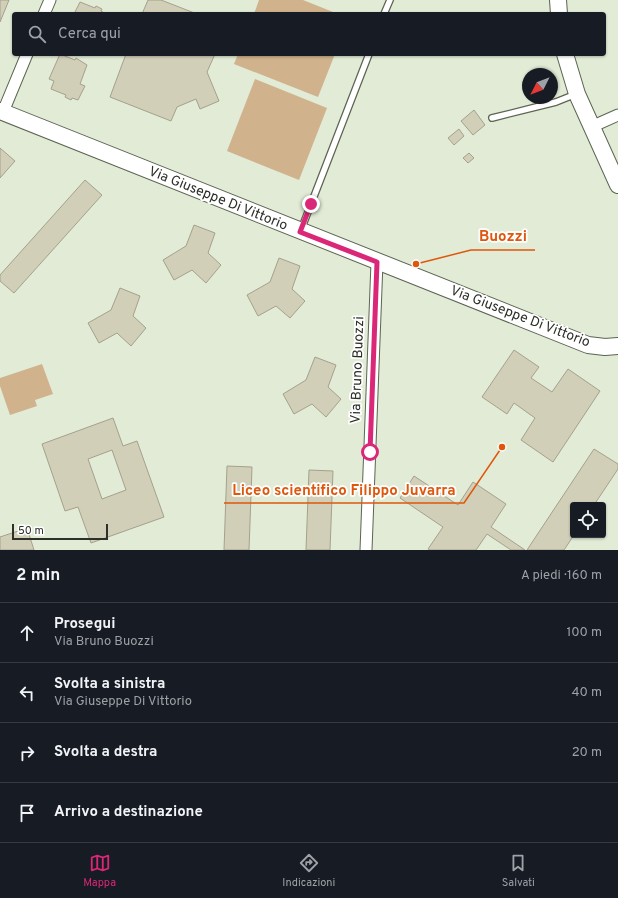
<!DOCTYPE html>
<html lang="it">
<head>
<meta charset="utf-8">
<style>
	body { margin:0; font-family:Overpass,sans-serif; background:#20242c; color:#f1f3f6 }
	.controls { position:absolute; right:12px; bottom:12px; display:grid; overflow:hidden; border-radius:4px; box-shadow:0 1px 3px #0004 }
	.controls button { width:36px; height:36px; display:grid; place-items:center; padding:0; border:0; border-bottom:1px solid #363941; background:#171b24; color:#f1f3f6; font:20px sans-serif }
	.compass { position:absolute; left:522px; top:68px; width:36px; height:36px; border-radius:50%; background:#171b24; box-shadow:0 1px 3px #0004; rotate:228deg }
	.scale { position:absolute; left:12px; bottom:10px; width:96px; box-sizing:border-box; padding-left:4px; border:2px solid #2c3028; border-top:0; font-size:11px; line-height:14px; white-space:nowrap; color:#2c3028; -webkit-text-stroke:3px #fff; paint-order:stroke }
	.stop { position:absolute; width:12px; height:12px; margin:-9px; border:3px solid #db2777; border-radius:50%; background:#fff }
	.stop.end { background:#db2777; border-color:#fff; box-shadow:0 1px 4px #0008 }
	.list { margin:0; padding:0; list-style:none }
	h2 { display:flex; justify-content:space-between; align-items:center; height:52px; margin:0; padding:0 16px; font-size:17px }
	h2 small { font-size:13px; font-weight:400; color:#9ea1a6 }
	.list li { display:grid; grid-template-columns:26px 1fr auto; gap:12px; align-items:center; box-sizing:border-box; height:60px; padding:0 16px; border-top:1px solid #363941 }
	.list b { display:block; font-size:15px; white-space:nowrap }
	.list p { margin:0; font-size:13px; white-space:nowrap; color:#9ea1a6 }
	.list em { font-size:13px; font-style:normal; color:#9ea1a6 }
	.icon { flex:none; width:22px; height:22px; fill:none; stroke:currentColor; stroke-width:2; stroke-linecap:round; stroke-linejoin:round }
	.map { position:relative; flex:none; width:618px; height:550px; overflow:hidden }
	.search { position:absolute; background:#171b24; box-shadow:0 1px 3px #0004; left:12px; right:12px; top:12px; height:44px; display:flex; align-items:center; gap:10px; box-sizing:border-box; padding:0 14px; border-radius:4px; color:#9ea1a6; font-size:15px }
	.sheet { height:292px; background:#171b24 }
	nav { display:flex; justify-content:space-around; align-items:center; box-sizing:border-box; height:56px; border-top:1px solid #363941; background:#171b24; font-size:11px; color:#9ea1a6 }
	nav a { display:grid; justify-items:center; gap:2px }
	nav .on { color:#db2777 }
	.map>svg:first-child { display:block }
</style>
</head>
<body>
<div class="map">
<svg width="618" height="550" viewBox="0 0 618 550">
	<rect width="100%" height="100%" fill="#e1ebd6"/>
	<g fill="#d0b28c">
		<path d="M259,0H303L338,14H254Z"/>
		<path d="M238,54H335L318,97L234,64Z"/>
		<path d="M255,79L327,108L299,180L227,151Z"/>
		<path d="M42,364L53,394L35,400L37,406L10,415L0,386V378Z"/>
	</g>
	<g fill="#d2cfb9" stroke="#a4a18c" fill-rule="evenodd">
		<path d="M0,0H9L0,22Z"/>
		<path d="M148,0H161L197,14H142Z"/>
		<path d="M80,2L95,8L96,6L102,9L101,11L106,14H74Z"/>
		<path d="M60,54L75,60L76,58L87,65L80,84L85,86L78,100L72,98L71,100L65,97L66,95L51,89L54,81L49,79Z"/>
		<path d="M126,54H215L207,72L219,101L200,109L196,99L177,107L171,121L110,97Z"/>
		<path d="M474,110L485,125L473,135L461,121Z"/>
		<path d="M459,129L464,136L454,145L448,138Z"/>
		<path d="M0,148L15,161L0,178Z"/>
		<path d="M469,153L474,158L468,163L463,158Z"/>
		<path d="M85,180L102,195L14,293L0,281V275Z"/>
		<path d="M194,225L215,233L208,253L221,265L206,283L192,270L174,280L163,260L186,246Z"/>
		<path d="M279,258L300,266L292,289L305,301L290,318L276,306L258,316L247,295L270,282Z"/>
		<path d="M120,288L140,296L133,316L146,328L131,346L117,333L99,343L88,323L111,310Z"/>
		<path d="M514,350L539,367L531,378L552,392L568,369L600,391L553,462L521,440L535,418L514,403L507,414L482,397Z"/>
		<path d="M315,357L336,365L328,387L341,399L326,417L312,404L294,414L283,394L306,380Z"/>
		<path d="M113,418L123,446L137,441L164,517L91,543L78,507L65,511L42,444ZM112,450L126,490L102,499L88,459Z"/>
		<path d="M594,449L618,464V469L594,505H573L574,535L564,550H527Z"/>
		<path d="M227,466L252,467L249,550H224Z"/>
		<path d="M309,470L333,471L330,550H306Z"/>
		<path d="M414,476L458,505L473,482L506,504L491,527L525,550H511L487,534L476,550H430L428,549L443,527L400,498Z"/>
		<path d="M27,528L34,550H0V537Z"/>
	</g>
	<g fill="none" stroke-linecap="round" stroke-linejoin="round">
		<g stroke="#5c6452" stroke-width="8">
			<g id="lane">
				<path d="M384,14L390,0"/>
				<path d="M492,118L556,102L576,94"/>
				<path d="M301,230L369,54"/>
			</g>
		</g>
		<g stroke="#5c6452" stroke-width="13">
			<g id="street">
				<path d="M44,14L50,0"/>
				<path d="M3,112L27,54"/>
				<path d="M591,127L618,115"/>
				<path d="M366,550L377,262"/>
			</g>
		</g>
		<g stroke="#5c6452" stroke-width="18">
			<g id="secondary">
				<path d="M558,0L559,14"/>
				<path d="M565,54L577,94L618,185"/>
				<path d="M0,111L588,345L605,347L618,346"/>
			</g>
		</g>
		<use href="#lane" stroke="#fff" stroke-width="5.5"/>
		<use href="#street" stroke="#fff" stroke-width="11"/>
		<use href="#secondary" stroke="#fff" stroke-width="16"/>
	</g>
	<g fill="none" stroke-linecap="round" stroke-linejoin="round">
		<path stroke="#db2777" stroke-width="5" d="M311,204L300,232L377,262L370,452"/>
	</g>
	<g text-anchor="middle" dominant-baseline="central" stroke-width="3.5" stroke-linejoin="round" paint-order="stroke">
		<g font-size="14" fill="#2c3028" stroke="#fff">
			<text transform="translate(218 199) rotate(22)">Via Giuseppe Di Vittorio</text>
			<text transform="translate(520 317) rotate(21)">Via Giuseppe Di Vittorio</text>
			<text transform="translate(358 370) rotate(-88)">Via Bruno Buozzi</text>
		</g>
	</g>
	<path fill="none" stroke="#df570d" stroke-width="1.5" d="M416 264L471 250H535M502 447L464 503H224"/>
	<g fill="#df570d" stroke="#fff" stroke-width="1.5">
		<circle cx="416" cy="264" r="4"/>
		<circle cx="502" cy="447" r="4"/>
	</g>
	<g font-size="15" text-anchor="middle" font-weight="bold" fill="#df570d" stroke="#fff" stroke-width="3.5" stroke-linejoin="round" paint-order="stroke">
		<text x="503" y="241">Buozzi</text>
		<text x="344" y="495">Liceo scientifico Filippo Juvarra</text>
	</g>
</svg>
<div class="controls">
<button><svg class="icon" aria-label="locate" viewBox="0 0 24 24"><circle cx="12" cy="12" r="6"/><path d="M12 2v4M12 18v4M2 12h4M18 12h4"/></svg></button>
</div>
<svg class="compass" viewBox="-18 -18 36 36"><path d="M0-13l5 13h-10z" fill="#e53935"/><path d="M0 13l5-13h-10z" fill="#9ea1a6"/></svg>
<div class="scale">50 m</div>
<div class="stop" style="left:370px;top:452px"></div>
<div class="stop end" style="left:311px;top:204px"></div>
<div class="search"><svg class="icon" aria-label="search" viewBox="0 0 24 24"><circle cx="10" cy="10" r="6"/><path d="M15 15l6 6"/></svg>Cerca qui</div>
</div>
<section class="sheet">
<h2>2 min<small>A piedi · 160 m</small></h2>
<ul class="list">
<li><svg class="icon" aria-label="ahead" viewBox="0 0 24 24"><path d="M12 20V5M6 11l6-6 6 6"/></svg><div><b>Prosegui</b><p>Via Bruno Buozzi</p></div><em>100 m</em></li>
<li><svg class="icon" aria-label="left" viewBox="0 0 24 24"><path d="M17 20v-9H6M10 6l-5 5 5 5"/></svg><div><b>Svolta a sinistra</b><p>Via Giuseppe Di Vittorio</p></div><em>40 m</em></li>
<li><svg class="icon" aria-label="right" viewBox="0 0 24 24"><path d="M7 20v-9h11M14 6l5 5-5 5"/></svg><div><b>Svolta a destra</b></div><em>20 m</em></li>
<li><svg class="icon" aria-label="arrive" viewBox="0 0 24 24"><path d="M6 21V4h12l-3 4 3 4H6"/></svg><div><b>Arrivo a destinazione</b></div></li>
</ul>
</section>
<nav>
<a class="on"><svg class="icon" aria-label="map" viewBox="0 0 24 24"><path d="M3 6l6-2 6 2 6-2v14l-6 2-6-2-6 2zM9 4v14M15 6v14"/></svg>Mappa</a>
<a><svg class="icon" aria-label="directions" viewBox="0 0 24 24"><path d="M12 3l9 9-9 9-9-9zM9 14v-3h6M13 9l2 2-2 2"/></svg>Indicazioni</a>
<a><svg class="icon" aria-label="saved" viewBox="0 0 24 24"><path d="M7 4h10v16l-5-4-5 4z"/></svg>Salvati</a>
</nav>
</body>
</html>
